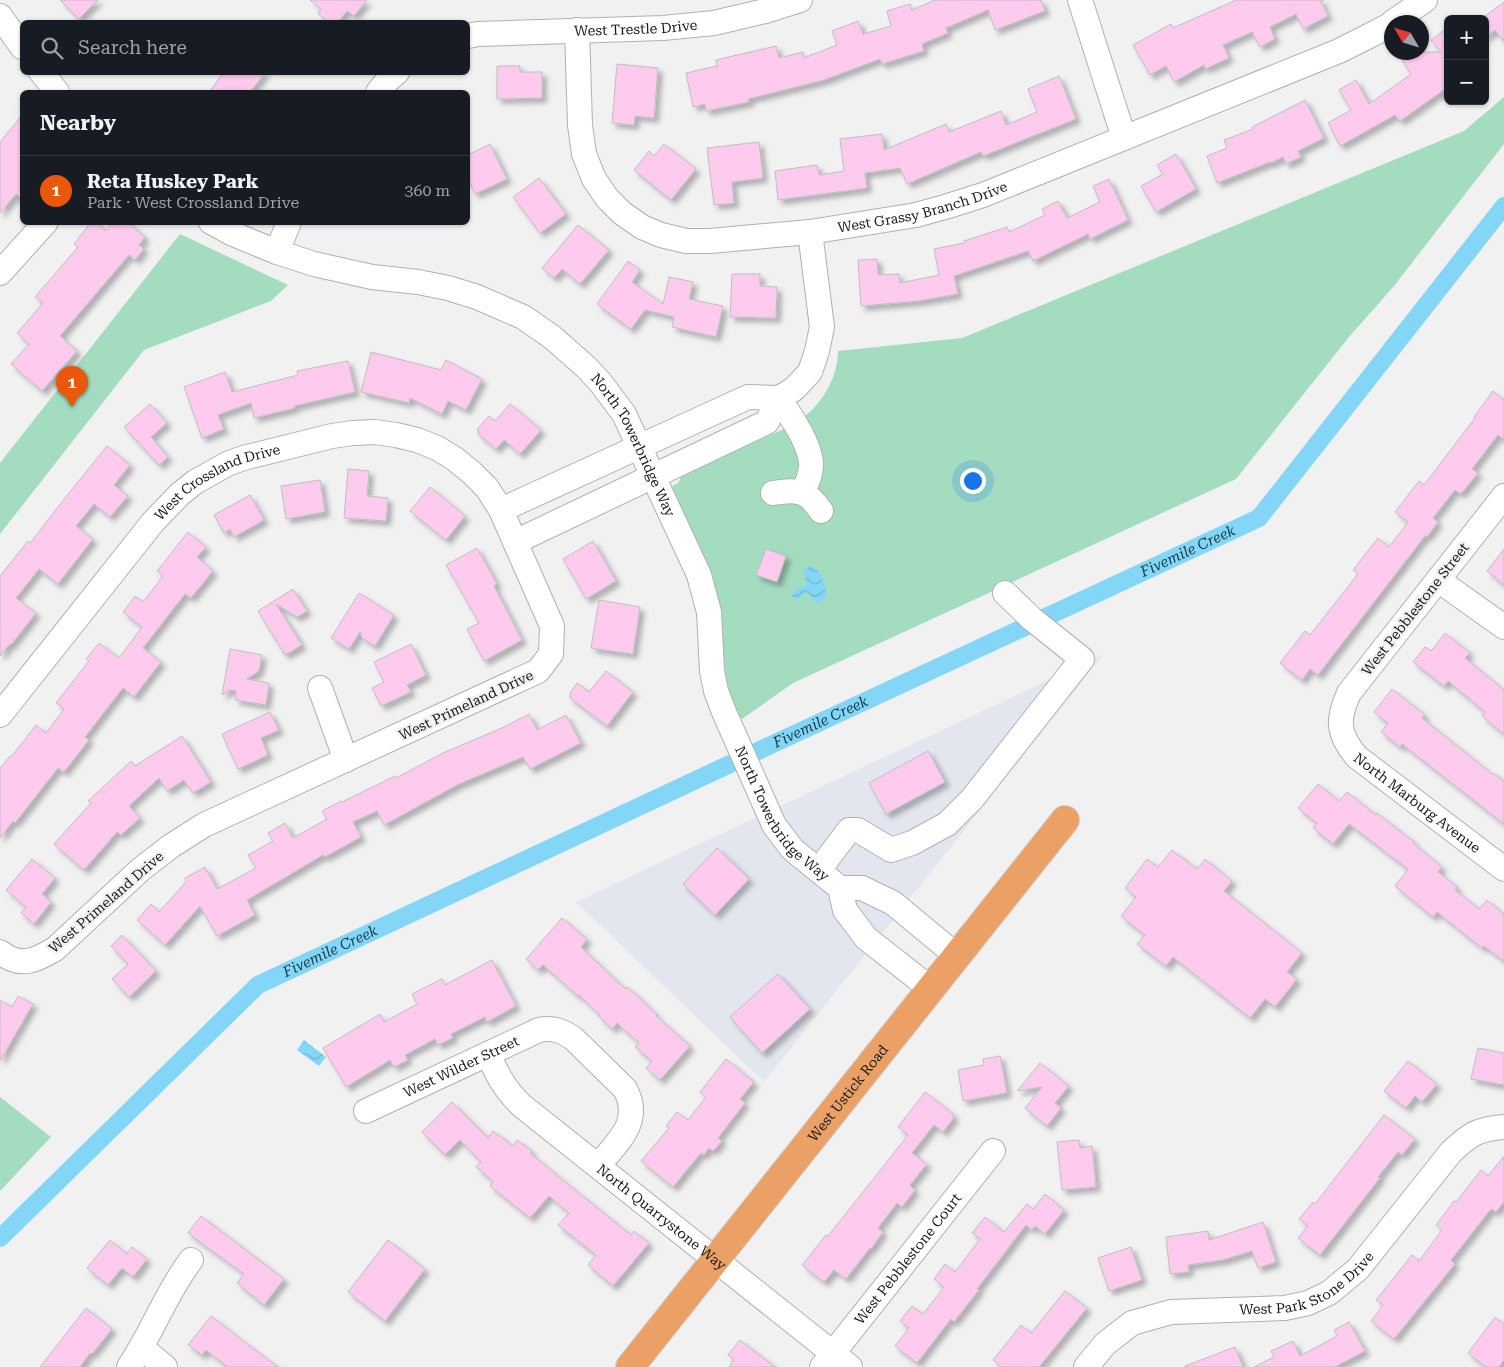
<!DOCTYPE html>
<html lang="en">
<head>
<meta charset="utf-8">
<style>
	body { margin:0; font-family:"Roboto Serif",serif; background:#20242c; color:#f1f3f6 }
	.controls { position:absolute; right:15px; top:15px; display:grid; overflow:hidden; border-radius:8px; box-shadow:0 1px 4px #0004 }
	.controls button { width:45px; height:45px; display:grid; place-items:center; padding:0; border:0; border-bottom:1px solid #363941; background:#171b24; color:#f1f3f6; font:25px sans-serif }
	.compass { position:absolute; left:1384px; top:15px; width:45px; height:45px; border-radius:50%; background:#171b24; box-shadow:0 1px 4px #0004; rotate:308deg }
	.you { position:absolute; left:972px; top:480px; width:18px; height:18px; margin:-12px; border:4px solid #fff; border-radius:50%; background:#1a73e8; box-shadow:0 0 0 8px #1a73e833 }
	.badge { display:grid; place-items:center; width:32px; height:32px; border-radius:50%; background:#ea580c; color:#fff; font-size:16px; font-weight:700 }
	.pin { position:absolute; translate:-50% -41px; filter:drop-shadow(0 1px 2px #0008) }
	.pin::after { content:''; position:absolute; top:26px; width:18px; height:15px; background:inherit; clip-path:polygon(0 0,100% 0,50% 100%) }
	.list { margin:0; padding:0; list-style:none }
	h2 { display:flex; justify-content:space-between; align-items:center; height:65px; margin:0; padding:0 20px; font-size:21px }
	h2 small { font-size:16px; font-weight:400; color:#9ea1a6 }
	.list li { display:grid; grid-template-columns:32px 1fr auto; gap:15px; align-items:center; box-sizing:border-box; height:70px; padding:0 20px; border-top:1px solid #363941 }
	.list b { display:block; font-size:19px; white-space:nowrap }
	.list p { margin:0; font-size:16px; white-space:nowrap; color:#9ea1a6 }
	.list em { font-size:16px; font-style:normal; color:#9ea1a6 }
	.icon { flex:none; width:28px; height:28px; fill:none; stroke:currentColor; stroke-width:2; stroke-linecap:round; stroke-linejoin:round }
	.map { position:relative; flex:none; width:1504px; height:1367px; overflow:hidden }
	.search { position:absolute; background:#171b24; box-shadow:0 1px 4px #0004; left:20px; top:20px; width:450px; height:55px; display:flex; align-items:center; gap:12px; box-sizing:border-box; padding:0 18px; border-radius:8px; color:#9ea1a6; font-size:19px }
	.panel { position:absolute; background:#171b24; box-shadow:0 1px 4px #0004; left:20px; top:90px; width:450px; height:135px; border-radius:8px }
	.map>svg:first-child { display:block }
</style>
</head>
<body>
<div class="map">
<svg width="1504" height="1367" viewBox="0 0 1504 1367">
	<defs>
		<pattern id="water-waves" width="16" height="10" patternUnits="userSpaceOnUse" patternTransform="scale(1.25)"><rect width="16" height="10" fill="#84d6f6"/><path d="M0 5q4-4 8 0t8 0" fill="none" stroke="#71b7d2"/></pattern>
		<filter id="shadow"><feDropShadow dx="4.5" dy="4.5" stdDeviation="2.5" flood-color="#0004"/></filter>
	</defs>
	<rect width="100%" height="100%" fill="#f1f1f2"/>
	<path fill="#e3e6ee" d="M1104,654L764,1082L576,902Z"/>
	<g fill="#a4dcc0">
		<path d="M1504,97V144L1394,286L1349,337L1236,479L793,683L742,719L734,708L727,689L721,626L710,575L672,486L678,483L682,475C707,464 731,453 756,441C775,433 797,425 812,410C827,394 838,373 838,351L962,338L1464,131Z"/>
		<path d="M180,234L288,285L271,301L144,350L0,534V463Z"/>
		<path d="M0,1097L51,1137L0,1191Z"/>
	</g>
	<g fill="url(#water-waves)">
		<path d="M809,566C822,568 826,586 826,597L820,603L815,602L809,593H804L800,598L795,599L792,596L795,590L804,587L807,584L803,571Z"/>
		<path d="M304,1040L326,1057L319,1066L297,1050Z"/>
	</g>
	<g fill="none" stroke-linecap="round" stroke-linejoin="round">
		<g stroke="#84d6f6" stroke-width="18">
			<path id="s1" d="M758,751L1259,518L1504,206"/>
			<path id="s2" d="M0,1238L258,985L730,764"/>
		</g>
	</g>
	<g fill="#fecbee" stroke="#bfbebf" filter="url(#shadow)">
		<path d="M60,0H98L79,19Z"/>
		<path d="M310,0H367L354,16L347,11L338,22H329L318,14L321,9Z"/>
		<path d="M935,0H1041L1045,11L995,30L988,10L946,28L948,33L922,44L924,51L882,64L880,59L824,80L748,99L749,102L706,111L705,104L693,107L686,73L717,66L716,60L776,46L779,58L803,52L804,58L837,45L832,31L858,21L863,34L891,26L887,11L910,4L912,10Z"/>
		<path d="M1236,0H1324L1321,2L1328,16L1303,29L1296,14L1270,27L1275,39L1260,47L1252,32L1223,45L1229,58L1205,69L1204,65L1174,82L1166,66L1150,75L1133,45L1171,24L1173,28Z"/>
		<path d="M1504,2V41L1495,30L1485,38V16Z"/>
		<path d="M1448,27V87L1400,121L1395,115L1340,146L1328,123L1351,110L1339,90L1356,80L1369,104L1411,74L1402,60L1412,52H1441L1431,40Z"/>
		<path d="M617,64L658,68L654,118L635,116L634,125L612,123Z"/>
		<path d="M497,66H520V72H542V98L497,99Z"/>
		<path d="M224,72H266L250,92H209Z"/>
		<path d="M1059,76L1076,119L983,156L981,152L907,184L900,168L865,173L867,188L778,200L775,171L817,165L819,175L844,171L840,139L882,134L884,150L946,124L949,132L1001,111L1006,125L1037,112L1028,89Z"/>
		<path d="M1305,100L1324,138L1298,151L1301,157L1286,164L1283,157L1271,163L1270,162L1217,183L1207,156L1227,148L1224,140L1253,129L1252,127Z"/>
		<path d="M22,115V200L16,194L0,213V142Z"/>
		<path d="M759,142L763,178L732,182L734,203L714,205L707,148Z"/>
		<path d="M490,144L507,179L475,194L468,179V155Z"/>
		<path d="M664,144L696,169L671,200L634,170L649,151L654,156Z"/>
		<path d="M1176,154L1196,189L1156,212L1141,186L1163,174L1157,165Z"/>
		<path d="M539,178L566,214L540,233L513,197Z"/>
		<path d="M1109,179L1128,220L1090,239L1088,234L1033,261L1028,251L954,276L958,294L919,301L861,306L858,260L877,259L878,275L899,274L900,283L939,275L934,249L964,243V241L1007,227L1009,232L1045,215L1042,209L1058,201L1067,218L1100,202L1093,186Z"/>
		<path d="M91,222H96L106,231L113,222H128L145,237L139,245L144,249L135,260L129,255L60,336L77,351L42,391L11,364L29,344L17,333L43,303L35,297L78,247L74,244Z"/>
		<path d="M578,225L609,250L580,284L562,269L554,278L542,268Z"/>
		<path d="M628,261L640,270L632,282L663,304L669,277L693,282L689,299L723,306L716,337L672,327L674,317L645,310L631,329L597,304Z"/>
		<path d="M732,274H760V286L777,287L776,318L730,317Z"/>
		<path d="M371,352L441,370L446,360L482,379L466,410L448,401L442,414L410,398L409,403L361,392Z"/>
		<path d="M348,361L355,392L294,406L295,408L254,418L251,403L218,415L224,429L202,438L184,387L225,372L232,392L298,375L297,371Z"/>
		<path d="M1493,391L1504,400V440L1498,435L1472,469L1478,473L1461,494L1455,490L1433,518L1438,522L1427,537L1425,536L1318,675L1310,669L1302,680L1280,663L1305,631L1310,635L1358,574L1353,570L1378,538L1389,547L1408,522L1395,512L1419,481L1424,485L1475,418L1474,417Z"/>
		<path d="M150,404L167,423L151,437L168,457L159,465L124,427Z"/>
		<path d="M510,404L541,430L520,454L504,440L496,449L478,434V428L489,416L495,421Z"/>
		<path d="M107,446L130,465L114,485L128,496L110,517L94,504L76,526L93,539L58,584L39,569L16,598L36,613L11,645L10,644L0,656V576L28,541L30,543L69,493Z"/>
		<path d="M348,469L369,471L367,496L388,498L386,521L344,518Z"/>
		<path d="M320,480L325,512L286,519L281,486Z"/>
		<path d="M430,487L465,516L446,540L410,511Z"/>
		<path d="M250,495L264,520L234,537L230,529L224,533L214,515Z"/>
		<path d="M188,532L206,547L197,557L213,571L191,598L185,594L143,648L161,662L134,697L123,688L85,737L89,740L64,772L58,768L15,823L13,821L0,838V768L10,756L11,757L36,725L46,733L64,709L56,703L89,661L86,659L99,643L119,658L142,627L123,612L135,596L143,602L163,576L157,571Z"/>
		<path d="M593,541L616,581L586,599L563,559Z"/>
		<path d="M477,548L497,584L494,586L522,640L484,661L467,629L479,623L446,565Z"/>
		<path d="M766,549L786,556L777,582L756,575Z"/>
		<path d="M1504,549V585L1487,571Z"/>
		<path d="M293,589L307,611L297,617L276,604L302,645L285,655L258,611Z"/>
		<path d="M359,593L394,615L375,646L362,638L360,632L349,649L331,638Z"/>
		<path d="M599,600L640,607L633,654L591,648Z"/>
		<path d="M1445,633L1470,653L1465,658L1504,690V734L1482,716L1485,712L1448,681L1444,686L1413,662L1425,647L1431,651Z"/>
		<path d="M411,644L426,675L407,685L411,692L381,706L372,688L384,682L374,662Z"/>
		<path d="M230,649L262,655L259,671L247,679L269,683L266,705L235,700L236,691L230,690L222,695Z"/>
		<path d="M606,671L633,692L607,726L570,698V693L577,683L589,692Z"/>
		<path d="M1392,689L1425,715L1422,718L1492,774L1493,773L1504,781V824L1402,744L1400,747L1381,732L1388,723L1374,712Z"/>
		<path d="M270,712L279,730L261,738L268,755L238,769L222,734Z"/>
		<path d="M529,714L537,730L566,715L581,743L530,769L523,757L459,784L384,825L377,811L353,822L361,837L325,857L323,855L247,900L255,915L217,936L200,906L165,945L137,920L151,904L159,912L186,882L185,878L205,867L217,889L256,868L248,855L273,841L268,833L285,823L293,838L327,819L322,811L341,801L342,802L395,776L396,778L443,753L502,728Z"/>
		<path d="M182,736L211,782L193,793L184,780L167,791L159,778L129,806L140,818L121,835L117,832L84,870L54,844L91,803L88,801L131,761L135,766Z"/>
		<path d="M928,751L945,782L886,814L869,783Z"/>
		<path d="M1318,784L1339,801L1347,792L1376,815L1377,813L1414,842L1413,843L1442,867L1438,872L1457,887L1455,890L1479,909L1487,900L1504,914V961L1484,946L1482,948L1437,912L1433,917L1395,886L1408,869L1349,824L1333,844L1313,828L1317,823L1298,808Z"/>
		<path d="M717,848L749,879L715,915L683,884Z"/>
		<path d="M1172,850L1197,869L1205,859L1232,881L1224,891L1302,953L1287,972L1297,979L1275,1007L1265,999L1250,1018L1173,957L1166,966L1137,944L1145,935L1121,916L1136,897L1125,888L1147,859L1158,867Z"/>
		<path d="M32,859L55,878L42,894L51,902L34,924L21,913L26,907L6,890Z"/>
		<path d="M562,918L587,939L581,947L625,989L628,987L657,1015L656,1016L690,1046L660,1080L646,1068L652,1061L635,1047L639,1043L617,1023L612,1029L599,1016L600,1015L579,995L578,996L543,965L538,970L526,959Z"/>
		<path d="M122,935L156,971L129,997L112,979L128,964L111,946Z"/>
		<path d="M492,960L516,1006L487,1022L485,1017L451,1034L453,1038L438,1045L435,1039L405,1055L408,1060L394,1067L390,1060L346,1087L323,1048L380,1014L384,1022L417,1004L412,994L442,979L445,985Z"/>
		<path d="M778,974L810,1009L762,1053L730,1017Z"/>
		<path d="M18,996L33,1004L0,1061V1000L12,1007Z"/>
		<path d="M1478,1048L1504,1053V1085L1471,1079Z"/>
		<path d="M1000,1056L1007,1093L963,1101L958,1070L984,1065L983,1059Z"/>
		<path d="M726,1059L754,1082L740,1099L745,1103L718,1138L722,1141L713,1151L709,1148L704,1155L701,1153L673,1187L641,1161L669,1128L666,1126L677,1112L688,1120L706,1097L700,1092Z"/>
		<path d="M1408,1061L1437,1084L1422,1102L1415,1096L1406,1108L1384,1091Z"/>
		<path d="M1040,1063L1069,1086L1055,1103L1061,1108L1047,1126L1025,1108L1042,1087L1017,1091Z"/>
		<path d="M925,1092L953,1114V1119L943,1132L934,1125L912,1153L927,1164L910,1185L915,1190L902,1207L897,1203L878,1228L883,1232L871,1249L870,1248L846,1279L834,1270L824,1282L802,1265L826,1235L828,1236L863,1192L908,1135L898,1127Z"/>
		<path d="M452,1102L488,1138L493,1131L513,1146L517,1140L532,1151L530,1153L575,1190L631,1235L634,1231L649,1243L613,1286L588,1265L596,1255L558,1225L569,1213L549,1196L530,1218L490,1186L493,1181L476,1167L481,1162L460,1140L445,1155L422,1132Z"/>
		<path d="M1384,1115L1415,1139L1402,1155L1398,1152L1378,1177L1380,1178L1320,1255L1298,1238L1308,1226L1299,1219L1313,1202L1315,1204Z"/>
		<path d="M1079,1140L1080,1148L1092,1146L1096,1187L1062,1190L1057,1142Z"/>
		<path d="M1504,1156V1202L1496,1212L1491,1209L1451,1260L1455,1264L1394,1339L1371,1321L1383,1305L1376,1300L1412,1255L1419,1261L1442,1230L1436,1225L1454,1201L1456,1202L1481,1170L1488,1176Z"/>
		<path d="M1045,1194L1064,1210L1045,1234L1035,1226L1032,1230L1026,1225L977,1289L979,1290L954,1322L951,1319L917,1363L895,1346L909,1328L900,1321L912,1306L923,1314L944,1287L934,1279L945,1264L955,1272L980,1239L972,1233L985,1217L1004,1232L1027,1204L1033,1209Z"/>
		<path d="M201,1216L284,1279L264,1305L237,1283L244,1274L188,1233Z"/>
		<path d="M1263,1222L1276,1262L1258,1268L1252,1251L1223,1260L1188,1265L1189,1272L1170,1274L1166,1237L1208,1231L1209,1240Z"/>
		<path d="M110,1240L127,1254L132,1247L147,1259L133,1277L122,1268L108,1285L87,1268Z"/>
		<path d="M388,1240L425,1269L385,1321L348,1292Z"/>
		<path d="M1131,1247L1142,1280L1109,1291L1098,1258Z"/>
		<path d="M1065,1291L1087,1308L1039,1367H1001L993,1360L1021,1325L1031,1333Z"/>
		<path d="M86,1308L112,1329L92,1354L90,1353L80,1367H40Z"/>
		<path d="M211,1316L255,1350L278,1367H228L206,1350L202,1355L188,1345Z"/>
		<path d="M1495,1317L1504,1324V1360L1499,1367H1486L1468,1353Z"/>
		<path d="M1349,1322L1365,1351L1335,1367H1254L1274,1357L1271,1351L1293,1341L1300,1356L1337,1336L1334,1330Z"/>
		<path d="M740,1340L775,1367H729L734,1360L728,1355Z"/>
		<path d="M1235,1347L1243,1367H1185V1366Z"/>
	</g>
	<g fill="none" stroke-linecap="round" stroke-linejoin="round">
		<g stroke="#b0b0b1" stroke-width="26">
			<g id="minor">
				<path d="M1080,0L1124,138"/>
				<path d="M0,16L22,47"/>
				<path d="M1393,22L1425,0"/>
				<path id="s3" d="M577,30L580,125L584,154L594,179L607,198L622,213L642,227L661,235L686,241H710L810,232L916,215L945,207L983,195L1339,51L1367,37L1392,24"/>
				<path id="s4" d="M468,36L478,34L663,28L714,23L765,11L800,0"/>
				<path d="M41,72L57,92"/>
				<path d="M378,92L387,81L397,72"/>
				<path id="s5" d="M211,222L233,234L277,252L314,264L372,277L418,282L448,288L477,297L523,317L552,337L586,367L600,382L624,414L699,575L709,612L712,671L716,691L724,712L774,825L792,849L840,888L845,910L866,938L931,989"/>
				<path d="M277,252L289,222"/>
				<path d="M0,273L46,222"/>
				<path d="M773,493C797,489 807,490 821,511"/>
				<path d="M802,493C807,484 812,473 811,462C809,442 790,415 779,398L794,389L810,372L817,351L822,327L810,232"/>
				<path id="s6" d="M1504,496L1349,693C1337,719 1337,734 1357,757L1504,869"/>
				<path d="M501,510L748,397L779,398L767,422L515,542"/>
				<path d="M1438,580L1504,627"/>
				<path d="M320,688L346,760"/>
				<path id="s7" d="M0,715L153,522L180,494L195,482L229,463L247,457L332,436L353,433L375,432L396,435L417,440L437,448L455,459L472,473L487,488L501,510L552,626L551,654L538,671L204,825L171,846L140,870L55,949C35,961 20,968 0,952"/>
				<path d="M819,870L849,830H858L891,850L912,843L947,824L972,799L1082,659L1032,619L1005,593"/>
				<path d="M840,888H862L893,903L957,956"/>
				<path id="s8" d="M488,1054C498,1076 504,1088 521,1105L850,1367"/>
				<path id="s9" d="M366,1111L539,1030C553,1027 563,1031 574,1039L625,1089C643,1122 617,1142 598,1166"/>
				<path d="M142,1348L165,1367"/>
				<path d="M129,1367C152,1333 166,1293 191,1260"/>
				<path id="s10" d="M822,1367L993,1151"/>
				<path id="s11" d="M1086,1367L1105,1344L1132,1323L1171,1312L1285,1308L1308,1303L1329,1293L1358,1269L1451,1152C1470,1134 1478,1129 1504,1127"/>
			</g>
		</g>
		<g stroke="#ccc" stroke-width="30">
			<g id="major">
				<path id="s12" d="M630,1367L1065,820"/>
			</g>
		</g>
		<use href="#minor" stroke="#fff" stroke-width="24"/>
		<use href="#major" stroke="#eba166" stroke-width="28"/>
	</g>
	<g text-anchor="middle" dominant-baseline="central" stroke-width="5" stroke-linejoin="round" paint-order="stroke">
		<g font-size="14" fill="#181818" stroke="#f1f1f2">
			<text stroke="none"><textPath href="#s4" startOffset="168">West Trestle Drive</textPath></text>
			<text stroke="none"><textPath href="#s3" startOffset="506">West Grassy Branch Drive</textPath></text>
			<text stroke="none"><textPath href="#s5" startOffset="501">North Towerbridge Way</textPath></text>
			<text stroke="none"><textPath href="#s7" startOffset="324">West Crossland Drive</textPath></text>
			<text transform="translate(1415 609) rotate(-52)">West Pebblestone Street</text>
			<text transform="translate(466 705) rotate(-25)">West Primeland Drive</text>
			<text stroke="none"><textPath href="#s6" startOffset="396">North Marburg Avenue</textPath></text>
			<text stroke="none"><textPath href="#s5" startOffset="906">North Towerbridge Way</textPath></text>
			<text transform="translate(106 902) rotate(-41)">West Primeland Drive</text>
			<text stroke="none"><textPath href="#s9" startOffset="105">West Wilder Street</textPath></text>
			<text stroke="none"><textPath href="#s12" startOffset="350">West Ustick Road</textPath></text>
			<text stroke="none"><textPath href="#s8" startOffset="241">North Quarrystone Way</textPath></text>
			<text stroke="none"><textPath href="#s10" startOffset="138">West Pebblestone Court</textPath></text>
			<text stroke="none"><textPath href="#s11" startOffset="248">West Park Stone Drive</textPath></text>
		</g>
		<g font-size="15" font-style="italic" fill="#173c4a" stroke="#f1f1f2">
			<text stroke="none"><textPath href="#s1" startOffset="474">Fivemile Creek</textPath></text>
			<text stroke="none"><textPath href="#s1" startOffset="69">Fivemile Creek</textPath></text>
			<text stroke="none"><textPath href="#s2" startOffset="441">Fivemile Creek</textPath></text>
		</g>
	</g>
</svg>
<div class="controls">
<button>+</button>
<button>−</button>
</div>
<svg class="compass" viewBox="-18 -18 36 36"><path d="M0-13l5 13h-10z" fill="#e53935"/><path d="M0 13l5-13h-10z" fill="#9ea1a6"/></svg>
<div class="you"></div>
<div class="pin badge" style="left:72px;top:407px">1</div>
<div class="search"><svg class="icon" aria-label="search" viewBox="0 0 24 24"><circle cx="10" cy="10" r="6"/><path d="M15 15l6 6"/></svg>Search here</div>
<section class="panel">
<h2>Nearby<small></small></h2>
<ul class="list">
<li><span class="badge">1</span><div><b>Reta Huskey Park</b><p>Park · West Crossland Drive</p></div><em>360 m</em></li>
</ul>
</section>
</div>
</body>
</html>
